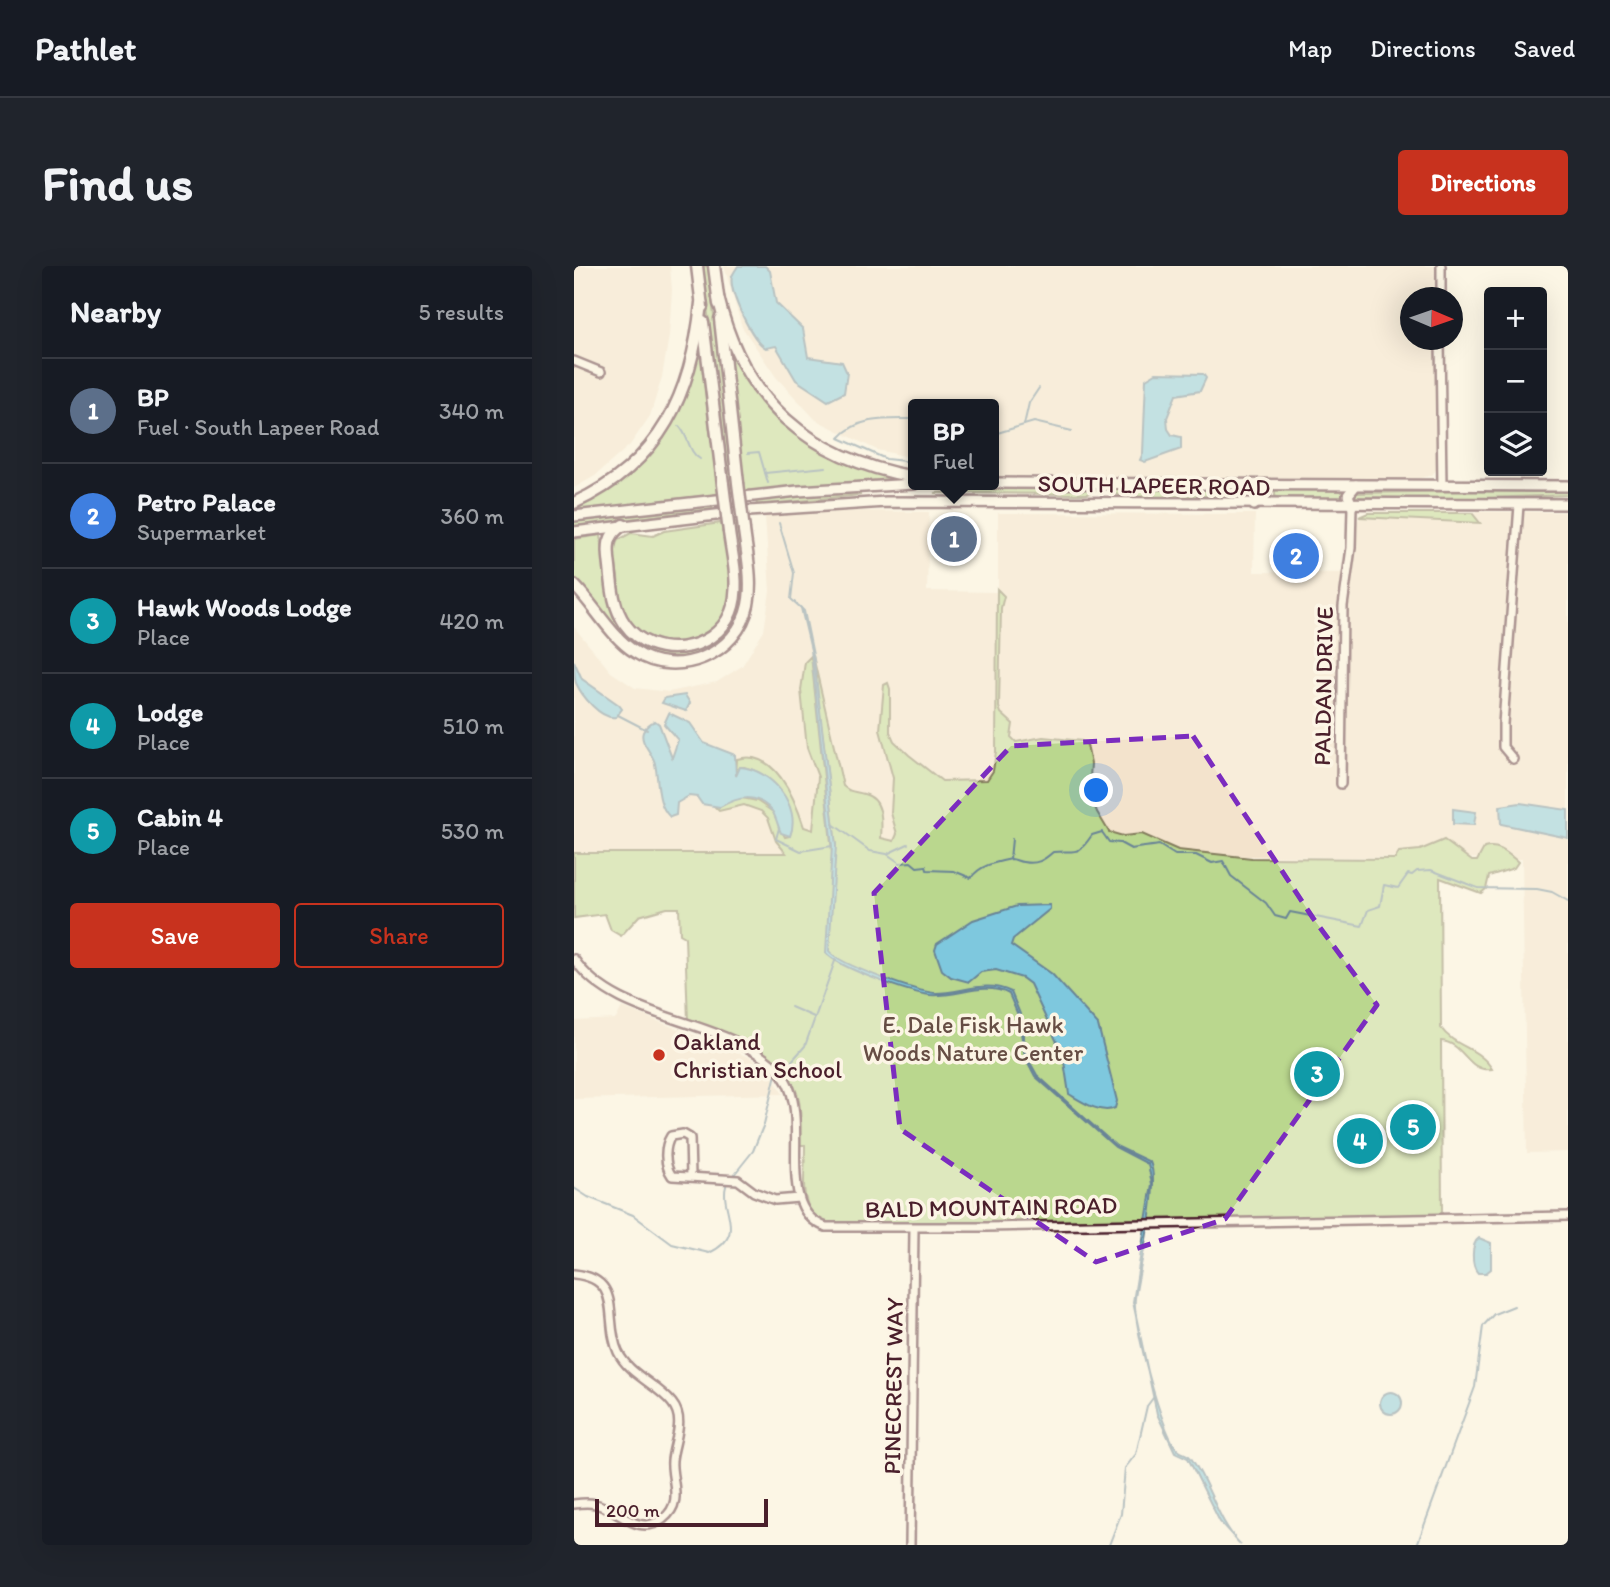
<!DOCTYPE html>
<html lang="en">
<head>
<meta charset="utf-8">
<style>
	body { margin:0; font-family:Itim,sans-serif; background:#20242c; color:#f1f3f6 }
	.controls { position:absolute; right:21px; top:21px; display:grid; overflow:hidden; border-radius:7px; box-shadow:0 7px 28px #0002 }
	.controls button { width:63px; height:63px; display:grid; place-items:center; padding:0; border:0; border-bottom:2px solid #363941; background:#171b24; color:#f1f3f6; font:35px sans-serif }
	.compass { position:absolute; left:826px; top:21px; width:63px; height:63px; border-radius:50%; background:#171b24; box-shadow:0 7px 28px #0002; rotate:92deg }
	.scale { position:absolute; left:21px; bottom:18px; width:173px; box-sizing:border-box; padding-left:7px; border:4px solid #4a1f2b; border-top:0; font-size:19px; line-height:24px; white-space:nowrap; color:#4a1f2b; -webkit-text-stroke:5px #fcf5e5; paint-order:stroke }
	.you { position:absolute; left:523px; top:525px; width:24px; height:24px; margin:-18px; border:5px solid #fff; border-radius:50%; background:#1a73e8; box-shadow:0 0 0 10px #1a73e833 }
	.badge { display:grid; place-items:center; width:46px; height:46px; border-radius:50%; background:#c8321e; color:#fff; font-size:23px; font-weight:700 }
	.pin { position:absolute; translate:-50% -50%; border:4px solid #fff; box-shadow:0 2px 7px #0006 }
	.popup { position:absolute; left:334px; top:133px; width:91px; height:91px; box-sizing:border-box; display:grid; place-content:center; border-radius:7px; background:#171b24; filter:drop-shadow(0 2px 5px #0005); font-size:23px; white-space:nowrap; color:#9ea1a6 }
	.popup b { font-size:26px; color:#f1f3f6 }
	.popup::after { content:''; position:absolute; left:50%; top:100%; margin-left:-14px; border:14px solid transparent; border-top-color:#171b24 }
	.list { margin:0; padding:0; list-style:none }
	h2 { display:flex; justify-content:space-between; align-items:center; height:91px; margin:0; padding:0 28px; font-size:30px }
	h2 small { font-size:23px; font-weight:400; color:#9ea1a6 }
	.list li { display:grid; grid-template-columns:46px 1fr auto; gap:21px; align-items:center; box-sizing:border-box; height:105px; padding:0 28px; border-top:2px solid #363941 }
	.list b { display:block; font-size:26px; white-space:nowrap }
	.list p { margin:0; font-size:23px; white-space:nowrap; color:#9ea1a6 }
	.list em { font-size:23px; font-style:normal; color:#9ea1a6 }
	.actions { display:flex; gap:14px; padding:21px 28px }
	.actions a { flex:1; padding:16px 0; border:2px solid #c8321e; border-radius:7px; text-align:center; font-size:24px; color:#c8321e }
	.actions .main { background:#c8321e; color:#fff }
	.icon { flex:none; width:38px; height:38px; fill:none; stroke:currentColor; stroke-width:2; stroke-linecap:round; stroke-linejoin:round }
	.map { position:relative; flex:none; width:994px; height:1279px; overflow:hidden; border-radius:7px }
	header { display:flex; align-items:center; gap:42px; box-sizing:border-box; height:98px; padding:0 35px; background:#171b24; border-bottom:2px solid #363941 }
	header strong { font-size:33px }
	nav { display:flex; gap:38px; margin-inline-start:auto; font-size:24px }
	.intro { display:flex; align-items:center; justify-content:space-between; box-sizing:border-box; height:168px; padding:0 42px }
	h1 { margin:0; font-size:49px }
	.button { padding:18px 32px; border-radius:7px; background:#c8321e; color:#fff; font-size:24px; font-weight:700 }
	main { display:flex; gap:42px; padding:0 42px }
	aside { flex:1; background:#171b24; border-radius:7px; box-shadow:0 7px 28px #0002 }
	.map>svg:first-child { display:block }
</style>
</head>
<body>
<header>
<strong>Pathlet</strong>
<nav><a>Map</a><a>Directions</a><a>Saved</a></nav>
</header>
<div class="intro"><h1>Find us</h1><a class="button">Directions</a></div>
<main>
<aside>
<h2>Nearby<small>5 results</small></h2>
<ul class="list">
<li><span class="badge" style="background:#5c6f8a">1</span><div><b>BP</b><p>Fuel · South Lapeer Road</p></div><em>340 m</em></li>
<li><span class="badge" style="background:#3f7fe0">2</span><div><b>Petro Palace</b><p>Supermarket</p></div><em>360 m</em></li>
<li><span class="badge" style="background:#0f9aa8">3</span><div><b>Hawk Woods Lodge</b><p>Place</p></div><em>420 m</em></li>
<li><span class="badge" style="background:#0f9aa8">4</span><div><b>Lodge</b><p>Place</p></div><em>510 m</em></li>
<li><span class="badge" style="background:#0f9aa8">5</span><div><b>Cabin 4</b><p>Place</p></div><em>530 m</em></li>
</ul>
<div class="actions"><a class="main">Save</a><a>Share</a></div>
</aside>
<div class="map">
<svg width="994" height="1279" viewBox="0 0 994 1279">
	<rect width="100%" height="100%" fill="#fcf5e5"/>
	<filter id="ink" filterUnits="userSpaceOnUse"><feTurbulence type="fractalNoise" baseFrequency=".0143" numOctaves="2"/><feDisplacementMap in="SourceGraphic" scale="14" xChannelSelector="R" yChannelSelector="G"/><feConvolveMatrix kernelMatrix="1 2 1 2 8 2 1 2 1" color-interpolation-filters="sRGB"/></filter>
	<g filter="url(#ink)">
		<g fill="#f3e3cc">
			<path d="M0,0H96L98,24L95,70L88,111L76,150L56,179L21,210L0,222Z"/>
			<path d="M150,0H863V31L836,32V74H863L862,204L858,209L843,213L420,210V138H340V192L303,184L242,154L202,111L168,61Z"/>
			<path d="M281,245L355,246L353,325L424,326V247L681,248L680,306L777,307L782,257L788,249L795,246H994V886L953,887L948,593L308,586L0,587V361L37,406L61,422L95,426L143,416L168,400L190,365L196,325L191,250Z"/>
			<path d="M48,741L177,792L196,807L209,828L0,833V755L42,753Z"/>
		</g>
		<g fill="#bad78e" stroke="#827b5c" stroke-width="2">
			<path d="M128,0H134L161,225L156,226Z"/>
			<path d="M152,76H154L212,159C243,185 277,199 316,210V213L170,225Z"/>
			<path d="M127,91L144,228L0,245V240L82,180L104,144L124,92Z"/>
			<path d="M414,222H523V223L514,228L361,227Z"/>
			<path d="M542,222L679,224L680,225L665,229L560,232L540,228L538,224Z"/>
			<path d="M701,223L769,224L770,225L768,232H705L701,230Z"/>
			<path d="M286,225V229L183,239L182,234Z"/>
			<path d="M899,225L994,226V229L885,233L780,231L783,227Z"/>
			<path d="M138,239V243L0,260V255Z"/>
			<path d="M794,247H898L906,257L785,251Z"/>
			<path d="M160,256H165C168,282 177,315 170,341C156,392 98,405 57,379C38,368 15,333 0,315V273L27,269C30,296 29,329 42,353C68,400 142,398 162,346C172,318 163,285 160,256Z"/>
			<path d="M147,257C151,281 159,309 155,333C147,380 81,391 54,352C46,340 45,325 44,311C42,298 38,285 44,274L57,267L79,270L90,265Z"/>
			<path d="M423,323L430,330L427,342L425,441L427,447L439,458L437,471L442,476L469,471L508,475L513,479L517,498L515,524L523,546L535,566L549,570L568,568L604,584L678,592L821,593L825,586L846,584L870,574L898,595H903L910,582C925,578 933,587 944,596L940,602L915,610L912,623L907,627L866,612L867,762C880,781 906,782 918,803C893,807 891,777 867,775L868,949L277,960C219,957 231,923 231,879H225C226,864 228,849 225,835C215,785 154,771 114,755L111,671L106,668L105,642H93L65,650L47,670L37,664L31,648L0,652V587H212L202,575L194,552L187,545L170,539L145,545L140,540L146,541L163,531L183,535L199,546L211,571L216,570C222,537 202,510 170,501H166L162,510L163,493C201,482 221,533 230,561L239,564L244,511L233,482L227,424L231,396L237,390L258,586L262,580L239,390L269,520C277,527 280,525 290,528C310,533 308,556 307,572L320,575L323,568L317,547L319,512L306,464L310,419L314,417L316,423V466L320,475L335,489L368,515L413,514L419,505L422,486Z"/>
		</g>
		<g fill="#7ec8de" stroke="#698496" stroke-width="2">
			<path d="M164,0H191L196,5L202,37L229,63L234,91L268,96L273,107L270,127L254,135L222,114L202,80L192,82C178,75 154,25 158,10C160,6 162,3 164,0Z"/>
			<path d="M582,107L629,108L632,112L626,125L602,129L593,152L594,163L598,169L607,171V183L571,196L566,194L569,187L572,113Z"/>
			<path d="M227,342L230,345L240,394L262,580L255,685C266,699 343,726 362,727C388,727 412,713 437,726L446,748L453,791L463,809L542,880L576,896C587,920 565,1001 561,1032C558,1054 588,1170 604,1184C608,1188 613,1187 617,1192C637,1220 642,1253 667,1279L646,1256L614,1192L601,1186L583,1148L559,1036L578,918L574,898L541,881L461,810L451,791L444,749L435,728C410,715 384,731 356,729C336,727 265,702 252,687L258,580L237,384Z"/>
			<path d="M0,395L8,413L45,439L48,443L42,451C27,454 8,430 2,417C0,411 0,402 0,395Z"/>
			<path d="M111,429L116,437L112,445L88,437L91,432Z"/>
			<path d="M95,447L116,457L130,477L161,489L162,510L166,501C197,503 228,540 216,570L207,567C204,561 202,550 198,545C182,526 164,531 146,541L128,538L123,531L115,530L103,537L102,549L96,551C82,538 85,515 81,498C80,488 65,477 69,466C71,462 76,457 81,455L85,458L98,492L104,474L90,458Z"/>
			<path d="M946,537L994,544V572L927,558L926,540Z"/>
			<path d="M879,543L902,546L900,559L879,558Z"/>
			<path d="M476,639V643L439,673L437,679L478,708L524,759L543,835L541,842C527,849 507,835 495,828L489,789L456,718L448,712L422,704L407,706L395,716L377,711L368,704L361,684L363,678L399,654L443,640Z"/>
			<path d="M905,972L917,977V1003L912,1007H904C897,1000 897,977 905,972Z"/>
			<circle cx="817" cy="1137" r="11"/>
		</g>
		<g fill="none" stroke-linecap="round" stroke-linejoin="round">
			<g stroke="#698496" stroke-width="2">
				<path d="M340,153C314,153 284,150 265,172L312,193L340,196"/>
				<path d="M450,159L455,137L465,122"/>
				<path d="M105,160C115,170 114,186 126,193"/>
				<path d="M420,168L460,156L498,165"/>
				<path d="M174,187L185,186L194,217"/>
				<path d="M191,207L252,201"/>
				<path d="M205,257L220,307L217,333L227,342"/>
				<path d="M44,449L73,464"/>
				<path d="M259,558L296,585L313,588L326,597L337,596L343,601L352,600L353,604L380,605L397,612C406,599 422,596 437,593C441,593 445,596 449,596C463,599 470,594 479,586C503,584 503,591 518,569L528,566L535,576L546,577L557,583C560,582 580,580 585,579L601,589H622L638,597L649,595L657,610L692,637L701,650L712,653L716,646L788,660L794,644L806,640L810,619L824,622L834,608L838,609L843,605L857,604L904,622L963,623L978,626L994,635"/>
				<path d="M205,562L202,573L227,585L258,580"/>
				<path d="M315,587L334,578"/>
				<path d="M436,593L438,573"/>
				<path d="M217,741L240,751"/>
				<path d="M216,797L231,780L261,695"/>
				<path d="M159,910L179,885L190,858L202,808"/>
				<path d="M0,922L14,931L59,949L98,978L135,987C176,968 143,942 153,917"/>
				<path d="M535,1279L547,1248L551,1202L562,1188L573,1140L579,1132"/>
				<path d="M843,1279L901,1121L909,1060L920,1048L940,1040"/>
			</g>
			<g stroke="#4a1f2b" stroke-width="12">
				<g id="minor">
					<path d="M867,32V0"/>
					<path d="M866,74L868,220"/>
					<path d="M0,95L27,106"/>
					<path d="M939,493L929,481V458L945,239"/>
					<path d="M767,518L769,340L777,282L778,240"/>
					<path d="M0,693C43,757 149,750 203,803C245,843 194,941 252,961H412L994,950"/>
					<path d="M117,910L116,872L109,868L97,870C90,881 90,899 98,910L164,914L180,926L201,934L225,932"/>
					<path d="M0,1008C51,1013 29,1054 44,1086C55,1109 83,1118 98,1137C112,1154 100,1175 98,1194C96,1214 111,1236 89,1253C63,1271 45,1243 21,1238C15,1236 7,1237 0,1238"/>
					<path d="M336,1279L340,962"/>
				</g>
			</g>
			<g stroke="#4a1f2b" stroke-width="14">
				<g id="major">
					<path d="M420,217L994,220"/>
					<path d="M680,239L691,230L693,219"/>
					<path d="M778,240L774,229L782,219"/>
					<path d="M0,250L224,225L340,218"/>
					<path d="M0,266L175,245L312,236L994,238"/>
				</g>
			</g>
			<g stroke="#4a1f2b" stroke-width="15">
				<g id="highway">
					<path d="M123,0L128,41"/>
					<path d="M140,0L145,38"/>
					<path d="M144,31C169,136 235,192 340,211"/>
					<path d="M146,53L164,217"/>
					<path d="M129,56L149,218"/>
					<path d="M0,237C87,197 118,127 127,37"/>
					<path d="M49,259C31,270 34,284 36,301C38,321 39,341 51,358C77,395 140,388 157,346C167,321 158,291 155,266"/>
					<path d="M0,319C21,340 36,370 61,386C103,414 164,388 174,339C179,315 173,289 170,264"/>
				</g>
			</g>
			<use href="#minor" stroke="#fcf5e5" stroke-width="7"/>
			<use href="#major" stroke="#fcf5e5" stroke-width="9"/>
			<use href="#highway" stroke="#fcf5e5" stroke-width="10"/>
			<g stroke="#4a1f2b" stroke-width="15" stroke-linecap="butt">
				<g id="highway-bridge">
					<path d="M164,217L170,264"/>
					<path d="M149,218L155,266"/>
				</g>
			</g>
			<use href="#highway-bridge" stroke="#fcf5e5" stroke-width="10"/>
		</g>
	</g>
	<path d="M0 0H994V1279H0ZM619,470L739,652L803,739L651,953L522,996L326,863L300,627L437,480Z" fill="#fcf5e5" fill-opacity=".55" fill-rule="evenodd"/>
	<path fill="none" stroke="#7b2cbf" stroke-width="5" stroke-dasharray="14 9" stroke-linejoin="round" d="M619,470L739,652L803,739L651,953L522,996L326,863L300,627L437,480Z"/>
	<circle fill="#c8321e" stroke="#fcf5e5" stroke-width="2.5" cx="85" cy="789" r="7"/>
	<g text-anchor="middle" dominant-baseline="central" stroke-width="7" stroke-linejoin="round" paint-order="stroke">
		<g font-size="24" fill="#4a1f2b" stroke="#fcf5e5">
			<text transform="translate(580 219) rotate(1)">SOUTH LAPEER ROAD</text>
			<text transform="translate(749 420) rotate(-89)">PALDAN DRIVE</text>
			<text transform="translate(417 941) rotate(-1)">BALD MOUNTAIN ROAD</text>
			<text transform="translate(319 1120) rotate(-89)">PINECREST WAY</text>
		</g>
		<g font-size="24" fill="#664d44" stroke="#fcf5e5">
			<text x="399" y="758">E. Dale Fisk Hawk<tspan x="399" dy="28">Woods Nature Center</tspan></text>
		</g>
		<g font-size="24" fill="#4a1f2b" stroke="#fcf5e5" text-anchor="start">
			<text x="99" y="775">Oakland<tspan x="99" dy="28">Christian School</tspan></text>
		</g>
	</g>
</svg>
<div class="controls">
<button>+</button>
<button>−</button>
<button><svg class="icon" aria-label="layers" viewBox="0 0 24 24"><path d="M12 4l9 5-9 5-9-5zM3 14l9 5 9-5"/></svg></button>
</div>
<svg class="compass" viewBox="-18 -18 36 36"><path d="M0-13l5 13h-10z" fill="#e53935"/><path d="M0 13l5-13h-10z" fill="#9ea1a6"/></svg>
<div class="scale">200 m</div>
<div class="you"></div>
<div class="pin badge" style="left:380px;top:273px;background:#5c6f8a">1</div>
<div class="popup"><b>BP</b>Fuel</div>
<div class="pin badge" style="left:722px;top:290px;background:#3f7fe0">2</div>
<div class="pin badge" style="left:743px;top:808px;background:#0f9aa8">3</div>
<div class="pin badge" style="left:786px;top:875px;background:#0f9aa8">4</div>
<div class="pin badge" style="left:839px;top:861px;background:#0f9aa8">5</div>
</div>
</main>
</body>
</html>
